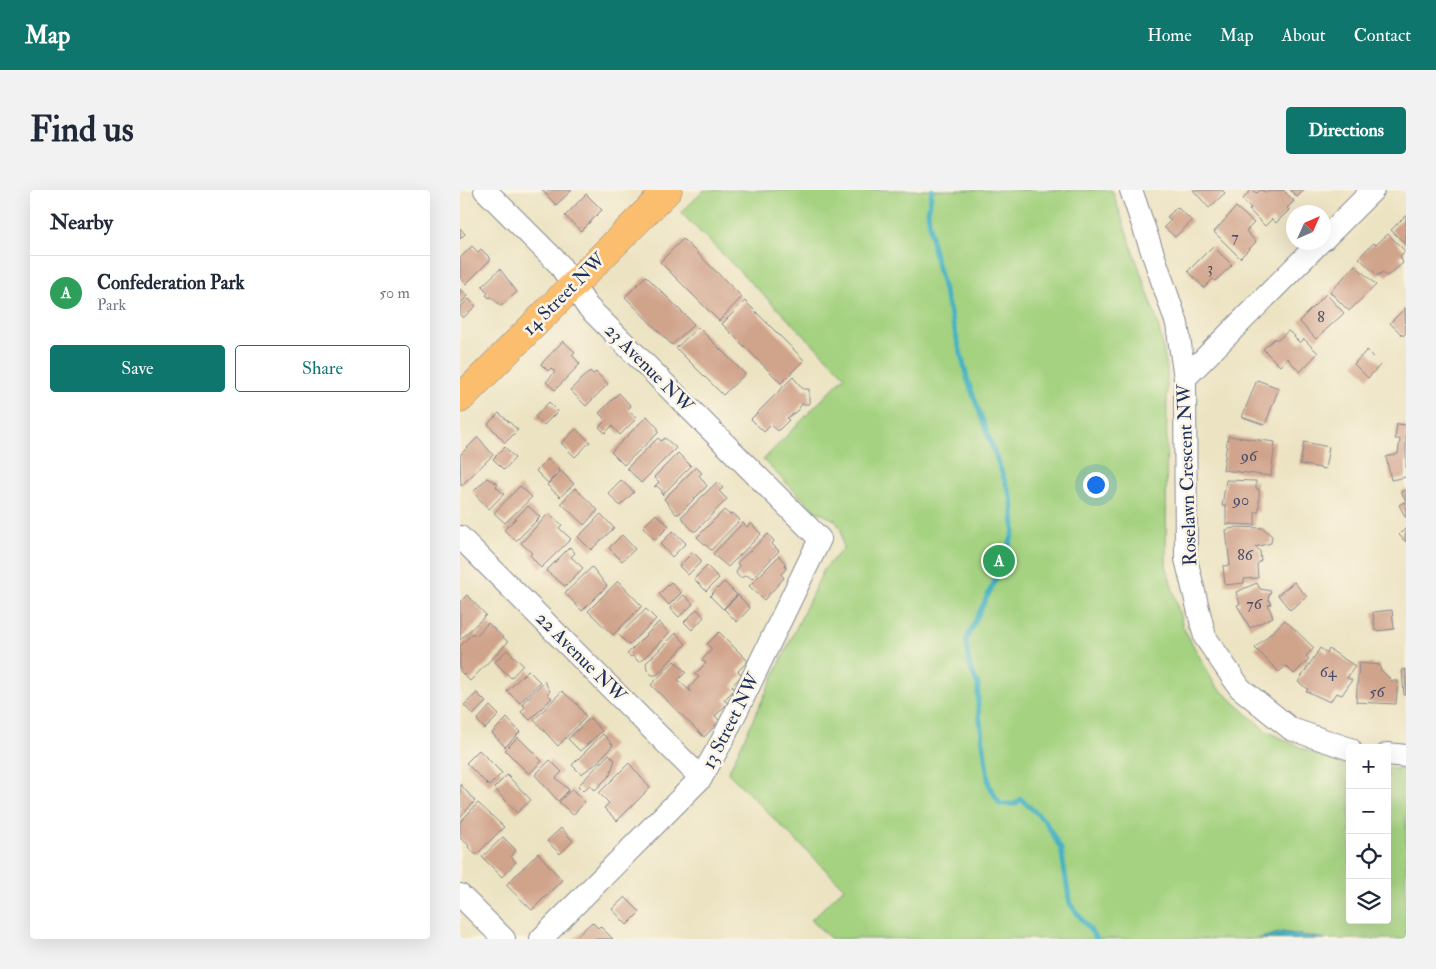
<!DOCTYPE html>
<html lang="en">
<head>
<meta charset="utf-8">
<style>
	body { margin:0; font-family:"IM FELL Double Pica",serif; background:#f2f2f3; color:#1f2937 }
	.controls { position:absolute; right:15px; bottom:15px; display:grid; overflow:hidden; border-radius:5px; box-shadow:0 5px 20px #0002 }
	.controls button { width:45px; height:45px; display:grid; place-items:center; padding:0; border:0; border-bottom:1px solid #e0e1e3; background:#fff; color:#1f2937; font:25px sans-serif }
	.compass { position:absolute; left:826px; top:15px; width:45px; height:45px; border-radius:50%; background:#fff; box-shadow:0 5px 20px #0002; rotate:45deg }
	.you { position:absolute; left:635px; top:294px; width:18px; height:18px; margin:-12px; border:4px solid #fff; border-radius:50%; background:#1a73e8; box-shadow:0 0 0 8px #1a73e833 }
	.badge { display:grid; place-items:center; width:32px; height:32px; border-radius:50%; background:#0f766e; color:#fff; font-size:16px; font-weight:700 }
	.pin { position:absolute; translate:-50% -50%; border:2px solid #fff; box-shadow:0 1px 5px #0006 }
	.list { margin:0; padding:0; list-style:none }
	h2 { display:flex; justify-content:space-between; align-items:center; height:65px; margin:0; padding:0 20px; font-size:21px }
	h2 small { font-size:16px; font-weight:400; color:#747a83 }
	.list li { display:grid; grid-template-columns:32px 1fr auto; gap:15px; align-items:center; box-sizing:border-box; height:75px; padding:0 20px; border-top:1px solid #e0e1e3 }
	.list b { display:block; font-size:19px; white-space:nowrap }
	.list p { margin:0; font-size:16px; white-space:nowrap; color:#747a83 }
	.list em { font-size:16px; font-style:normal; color:#747a83 }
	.actions { display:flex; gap:10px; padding:15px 20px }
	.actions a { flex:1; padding:11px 0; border:1px solid #0f766e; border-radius:5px; text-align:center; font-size:18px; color:#0f766e }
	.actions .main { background:#0f766e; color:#fff }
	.icon { flex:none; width:28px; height:28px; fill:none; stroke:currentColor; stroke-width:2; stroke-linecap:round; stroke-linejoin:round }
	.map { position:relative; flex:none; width:946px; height:749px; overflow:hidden; border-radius:5px }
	header { display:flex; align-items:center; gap:30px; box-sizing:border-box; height:70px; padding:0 25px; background:#0f766e; color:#fff }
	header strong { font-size:24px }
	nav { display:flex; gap:28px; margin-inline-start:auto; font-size:18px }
	.intro { display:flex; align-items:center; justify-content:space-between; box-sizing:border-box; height:120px; padding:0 30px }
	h1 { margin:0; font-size:35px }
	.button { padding:12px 22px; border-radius:5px; background:#0f766e; color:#fff; font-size:18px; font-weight:700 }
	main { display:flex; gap:30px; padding:0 30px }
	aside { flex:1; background:#fff; border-radius:5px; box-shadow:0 5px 20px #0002 }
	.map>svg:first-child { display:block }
</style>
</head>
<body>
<header>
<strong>Map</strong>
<nav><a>Home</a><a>Map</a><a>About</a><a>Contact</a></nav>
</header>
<div class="intro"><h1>Find us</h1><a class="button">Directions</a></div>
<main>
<aside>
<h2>Nearby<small></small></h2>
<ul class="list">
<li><span class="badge" style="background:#2e9e5b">A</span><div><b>Confederation Park</b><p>Park</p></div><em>50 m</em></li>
</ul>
<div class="actions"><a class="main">Save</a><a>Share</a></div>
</aside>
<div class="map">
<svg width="946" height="749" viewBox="0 0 946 749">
	<rect width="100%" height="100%" fill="#fcf5e5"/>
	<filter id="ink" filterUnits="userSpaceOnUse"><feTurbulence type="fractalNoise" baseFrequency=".02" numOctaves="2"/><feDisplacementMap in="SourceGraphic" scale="10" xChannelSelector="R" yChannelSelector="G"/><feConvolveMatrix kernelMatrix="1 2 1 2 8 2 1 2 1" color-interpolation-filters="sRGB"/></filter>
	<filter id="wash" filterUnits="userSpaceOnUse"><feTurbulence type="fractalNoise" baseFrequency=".0096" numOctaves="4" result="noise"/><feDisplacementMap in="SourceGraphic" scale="20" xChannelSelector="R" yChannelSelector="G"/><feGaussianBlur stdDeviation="1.12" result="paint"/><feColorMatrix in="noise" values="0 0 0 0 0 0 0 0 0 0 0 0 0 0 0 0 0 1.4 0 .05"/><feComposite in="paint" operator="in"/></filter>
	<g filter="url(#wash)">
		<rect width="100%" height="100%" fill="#ece3c2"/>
		<path fill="#a4d280" stroke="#60806f" d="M244,0H652L697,130L707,177L706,375L723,437L755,495L806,541L857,565L890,571V730H927V578L946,580V749H371L351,730L384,698L268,583L364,379L383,359L381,339L375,330L354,320L303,270L385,186L221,23Z"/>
		<path fill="#46b3c2" stroke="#307190" d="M822,742L867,749H798Z"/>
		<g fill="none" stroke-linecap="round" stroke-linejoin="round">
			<path stroke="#46b3c2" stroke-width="5" d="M472,0L468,22L473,58L508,191L552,310L554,340L543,374L506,450L509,474L518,495V517L529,595L540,614H555L561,609L585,631L601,659L610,714L637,749"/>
		</g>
		<g id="blocks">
			<g fill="#d0a38b">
				<path d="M82,0H112L96,15Z"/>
				<path d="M733,0H762L765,3L749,18Z"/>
				<path d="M791,0L797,3L800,0L806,2L823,0L834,11L827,18L829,20L816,33L812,29L805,36L789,20L791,18L782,10Z"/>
				<path d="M830,0H844L837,7Z"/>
				<path d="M126,4L142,20L121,41L105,26Z"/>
				<path d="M717,17L732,31L715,47L704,37L711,30L707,27Z"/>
				<path d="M776,17L794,33L786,41L796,52L780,68L754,42Z"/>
				<path d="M946,25V55L931,40Z"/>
				<path d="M0,38L5,44L0,49Z"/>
				<path d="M928,44L945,61L940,66L943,73L927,86L922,82L918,86L899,68L906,60L914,53L916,55Z"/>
				<path d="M223,49L282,107L259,131L200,72Z"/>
				<path d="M12,56L18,62L21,59L31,69L6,94L0,87V68Z"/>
				<path d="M753,56L772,75L755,91L753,89L744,98L728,81Z"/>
				<path d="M895,75L916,95L889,121L870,102Z"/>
				<path d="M40,79L57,102L41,116L31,107L29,108L26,105L28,103L22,96Z"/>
				<path d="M186,86L234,134L212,155L165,107Z"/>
				<path d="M0,99L8,106L0,114Z"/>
				<path d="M866,104L884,123L856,149L839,131Z"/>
				<path d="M9,109L16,116L3,128L0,125V117Z"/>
				<path d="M285,111L344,170L321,193L262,134Z"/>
				<path d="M945,118L946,143L943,146L930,133Z"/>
				<path d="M238,137L285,184L263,205L216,158Z"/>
				<path d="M828,141L835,146L834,147L840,153L844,149L858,163L840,182L827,168L820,176L803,159L814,149H819Z"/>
				<path d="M103,151L115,162L112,165L120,174L95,200L86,192L95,182L91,178L88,181L81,174Z"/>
				<path d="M907,160L921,174L908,188L894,174Z"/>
				<path d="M130,181L133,184L136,182L148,194L126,216L110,200Z"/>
				<path d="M333,187L343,199H349V214H342L337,221L327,228L329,230L318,241L311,235L304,242L291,229Z"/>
				<path d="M797,190L819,198L805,235L782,227Z"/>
				<path d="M159,203L171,216L168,219L177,228L160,245L152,236L145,243L139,237L146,230L139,223Z"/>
				<path d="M89,212L98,221L84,235L75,227Z"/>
				<path d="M39,223L58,240L45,253L28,234Z"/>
				<path d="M187,226L198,238V243L164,275L151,262Z"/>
				<path d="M937,234L946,235V287L931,290L926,267L938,264L940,249H935Z"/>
				<path d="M116,239L130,252L115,267L101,253Z"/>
				<path d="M768,246L815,252L811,286L763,280Z"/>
				<path d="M18,247L33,265L1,296L0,265Z"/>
				<path d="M198,248L201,251L205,248L216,258L181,293L167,278Z"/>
				<path d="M844,252L869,257L865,279L840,274Z"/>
				<path d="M45,257L55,268L44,280L33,269Z"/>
				<path d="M218,263L231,276L202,305V301L197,296L194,297L199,292L194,287Z"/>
				<path d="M88,269L100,281L88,293L76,281Z"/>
				<path d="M236,277L242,283L239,285L247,296L219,324H216L204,309Z"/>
				<path d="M101,281L114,294L100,307L87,295Z"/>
				<path d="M27,288L38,294L36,297L44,304L29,319L13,302Z"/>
				<path d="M161,290L174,302L160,316L148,303Z"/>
				<path d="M766,290L796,291V299H799V322H795V335L766,334V316H762Z"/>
				<path d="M257,292L263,298L259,301L267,309L236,341H233L221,327Z"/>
				<path d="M60,296L72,307L45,333L34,323Z"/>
				<path d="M115,298L138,320L124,335L101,313Z"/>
				<path d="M946,299V311L941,302Z"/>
				<path d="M946,311V328L939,315Z"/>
				<path d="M68,316L80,327L56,351L44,340Z"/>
				<path d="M264,320L270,325L272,322L280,330L251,360L237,347Z"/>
				<path d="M89,323L102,335L99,338L111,349L81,378L70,365L72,363L61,353Z"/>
				<path d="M141,324L154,338L131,360L118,347Z"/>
				<path d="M196,324L209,336L195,350L183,337Z"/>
				<path d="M283,333L287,337L291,333L301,344L268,377L253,364Z"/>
				<path d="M777,337L803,338L812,346L811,353L795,357L800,361L801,370L797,375L798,388L784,389V393L765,395L763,376L770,375L766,340Z"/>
				<path d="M946,338V352L939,345Z"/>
				<path d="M213,341L226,353L212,367L200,354Z"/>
				<path d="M308,344L314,351L312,354L319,361L292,389L287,385L280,388L276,383L279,376L277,373Z"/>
				<path d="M162,345L175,359L162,371L149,358Z"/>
				<path d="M110,357L115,363L111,367L123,378L105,396L86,381Z"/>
				<path d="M233,362L242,371L228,385L219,376Z"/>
				<path d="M319,366L325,373L326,379L321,384L324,388L304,410L289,396Z"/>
				<path d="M247,376L259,388L246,401L234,389Z"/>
				<path d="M132,377L147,396L122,421L105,403Z"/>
				<path d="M158,391L182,416L153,445L128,421Z"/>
				<path d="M211,392L221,403L209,415L199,404Z"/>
				<path d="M264,392L277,405L263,419L250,406Z"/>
				<path d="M834,392L847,407L830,420L818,405Z"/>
				<path d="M797,393L800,399L811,401L808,408L811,414L808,415L813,427L790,438L777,415L780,414L776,402Z"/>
				<path d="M7,405L26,425L0,450V412Z"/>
				<path d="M224,405L233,414L219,427L210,418Z"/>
				<path d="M278,405L290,418L277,432L264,419Z"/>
				<path d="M186,419L196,429L169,455L159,445Z"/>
				<path d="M237,419L244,427L232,440L224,432Z"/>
				<path d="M932,420L934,439L915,441L913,422Z"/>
				<path d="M825,430L854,458L846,466L849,469L834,484L826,476L819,482L795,458Z"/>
				<path d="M199,432L209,443L183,469L179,472L173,466L171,467L167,464Z"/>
				<path d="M28,433L48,452L10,491L0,481V456L13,443L16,446Z"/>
				<path d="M259,442L288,471L278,481L282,485L272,496L275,499L264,510L268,513L255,526L260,531L244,547L191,495L214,471L226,482L218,490L231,502L229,498L239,487L235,484L246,473L242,470L252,459L247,454Z"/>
				<path d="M216,443L226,454L197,485H192L187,480L186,473Z"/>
				<path d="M860,458L867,463L869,459L895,476L887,488L892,490L882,505L876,503L870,512L846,501L848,499L838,492Z"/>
				<path d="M47,460L63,475L51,488L35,472Z"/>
				<path d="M899,473L920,475V479L932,491H938L936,514L896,512Z"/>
				<path d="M946,479V505H944L942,480Z"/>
				<path d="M68,480L80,492L60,513L47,501Z"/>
				<path d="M84,491L90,501L87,504L92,508L70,530L61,522L65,517L62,514Z"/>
				<path d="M102,501L117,514L126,527L98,556L74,530Z"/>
				<path d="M17,503L26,512L13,525L4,515Z"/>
				<path d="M30,516L39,525L25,539L17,530Z"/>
				<path d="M47,528L60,542L45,557L32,543Z"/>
				<path d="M130,528L142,541L120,561L108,549Z"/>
				<path d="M143,544L153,555L136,574L121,584L112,575Z"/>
				<path d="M58,547L82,571L69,584L45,560Z"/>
				<path d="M19,560L42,583L29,596L6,573Z"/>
				<path d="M149,564L155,570L150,585L135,600L130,595L123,601L118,596Z"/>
				<path d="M90,570L102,582L96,588L109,600L98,611L75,585Z"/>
				<path d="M169,573L190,598L157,631L144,618L149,613L139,603Z"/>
				<path d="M47,585L71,610L57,623L34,598Z"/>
				<path d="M0,594L15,611L0,627Z"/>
				<path d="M112,599L125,612L113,625L99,612Z"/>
				<path d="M18,613L44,637L16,665L8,657L9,655L0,648V632Z"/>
				<path d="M101,638L113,651L100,664L87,651Z"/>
				<path d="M43,647L56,660L51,666L56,672L42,687L22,667Z"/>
				<path d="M78,663L102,690L72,720L46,695Z"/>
				<path d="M165,707L180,722L167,735L152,719Z"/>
				<path d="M132,732L138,738L140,736L153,749H114Z"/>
			</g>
		</g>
	</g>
	<g filter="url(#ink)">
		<use href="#blocks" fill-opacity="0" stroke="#848990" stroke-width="1"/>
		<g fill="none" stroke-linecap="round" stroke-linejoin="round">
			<g stroke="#848990" stroke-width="24">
				<g id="minor">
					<path d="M25,0L99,74L127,116L360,349L261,553L241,588L81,749"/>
					<path d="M671,0L717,134L725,188L726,369L745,447L780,498L831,539L890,559"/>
					<path d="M864,49L913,0"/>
					<path d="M725,188L860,52"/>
					<path d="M0,347L241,588"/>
					<path d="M927,564L946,566"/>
					<path d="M0,705L44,749"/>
				</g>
			</g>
			<g stroke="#848990" stroke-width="29">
				<path id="major" d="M0,209L208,0"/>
			</g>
			<use href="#minor" stroke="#fff" stroke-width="22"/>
			<use href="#major" stroke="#fbbe6e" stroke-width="28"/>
		</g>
	</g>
	<g text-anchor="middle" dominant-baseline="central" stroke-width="5" stroke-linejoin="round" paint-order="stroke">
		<g font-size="16" fill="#484c69">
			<text x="775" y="47">7</text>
			<text x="750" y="78">3</text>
			<text x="861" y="127">8</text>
			<text x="789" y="266">96</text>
			<text x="781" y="310">90</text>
			<text x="785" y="365">86</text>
			<text x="794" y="414">76</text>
			<text x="868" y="482">64</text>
			<text x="917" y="502">56</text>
		</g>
		<g font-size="19" fill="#1b2f5e" stroke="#fcf5e5">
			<text transform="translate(104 104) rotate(-45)">14 Street NW</text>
			<text transform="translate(189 178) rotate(45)">23 Avenue NW</text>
			<text transform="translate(727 285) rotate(-92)">Roselawn Crescent NW</text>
			<text transform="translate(121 467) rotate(45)">22 Avenue NW</text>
			<text transform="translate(271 531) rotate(-63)">13 Street NW</text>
		</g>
	</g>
</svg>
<div class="controls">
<button>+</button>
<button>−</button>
<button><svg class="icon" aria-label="locate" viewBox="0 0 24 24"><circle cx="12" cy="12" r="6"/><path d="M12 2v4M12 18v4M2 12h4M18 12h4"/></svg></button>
<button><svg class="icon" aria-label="layers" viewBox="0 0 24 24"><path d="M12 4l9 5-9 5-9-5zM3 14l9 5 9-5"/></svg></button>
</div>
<svg class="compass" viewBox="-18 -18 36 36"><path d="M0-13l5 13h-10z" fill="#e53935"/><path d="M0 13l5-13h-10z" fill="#747a83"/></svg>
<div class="you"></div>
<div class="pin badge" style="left:539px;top:371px;background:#2e9e5b">A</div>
</div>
</main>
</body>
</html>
